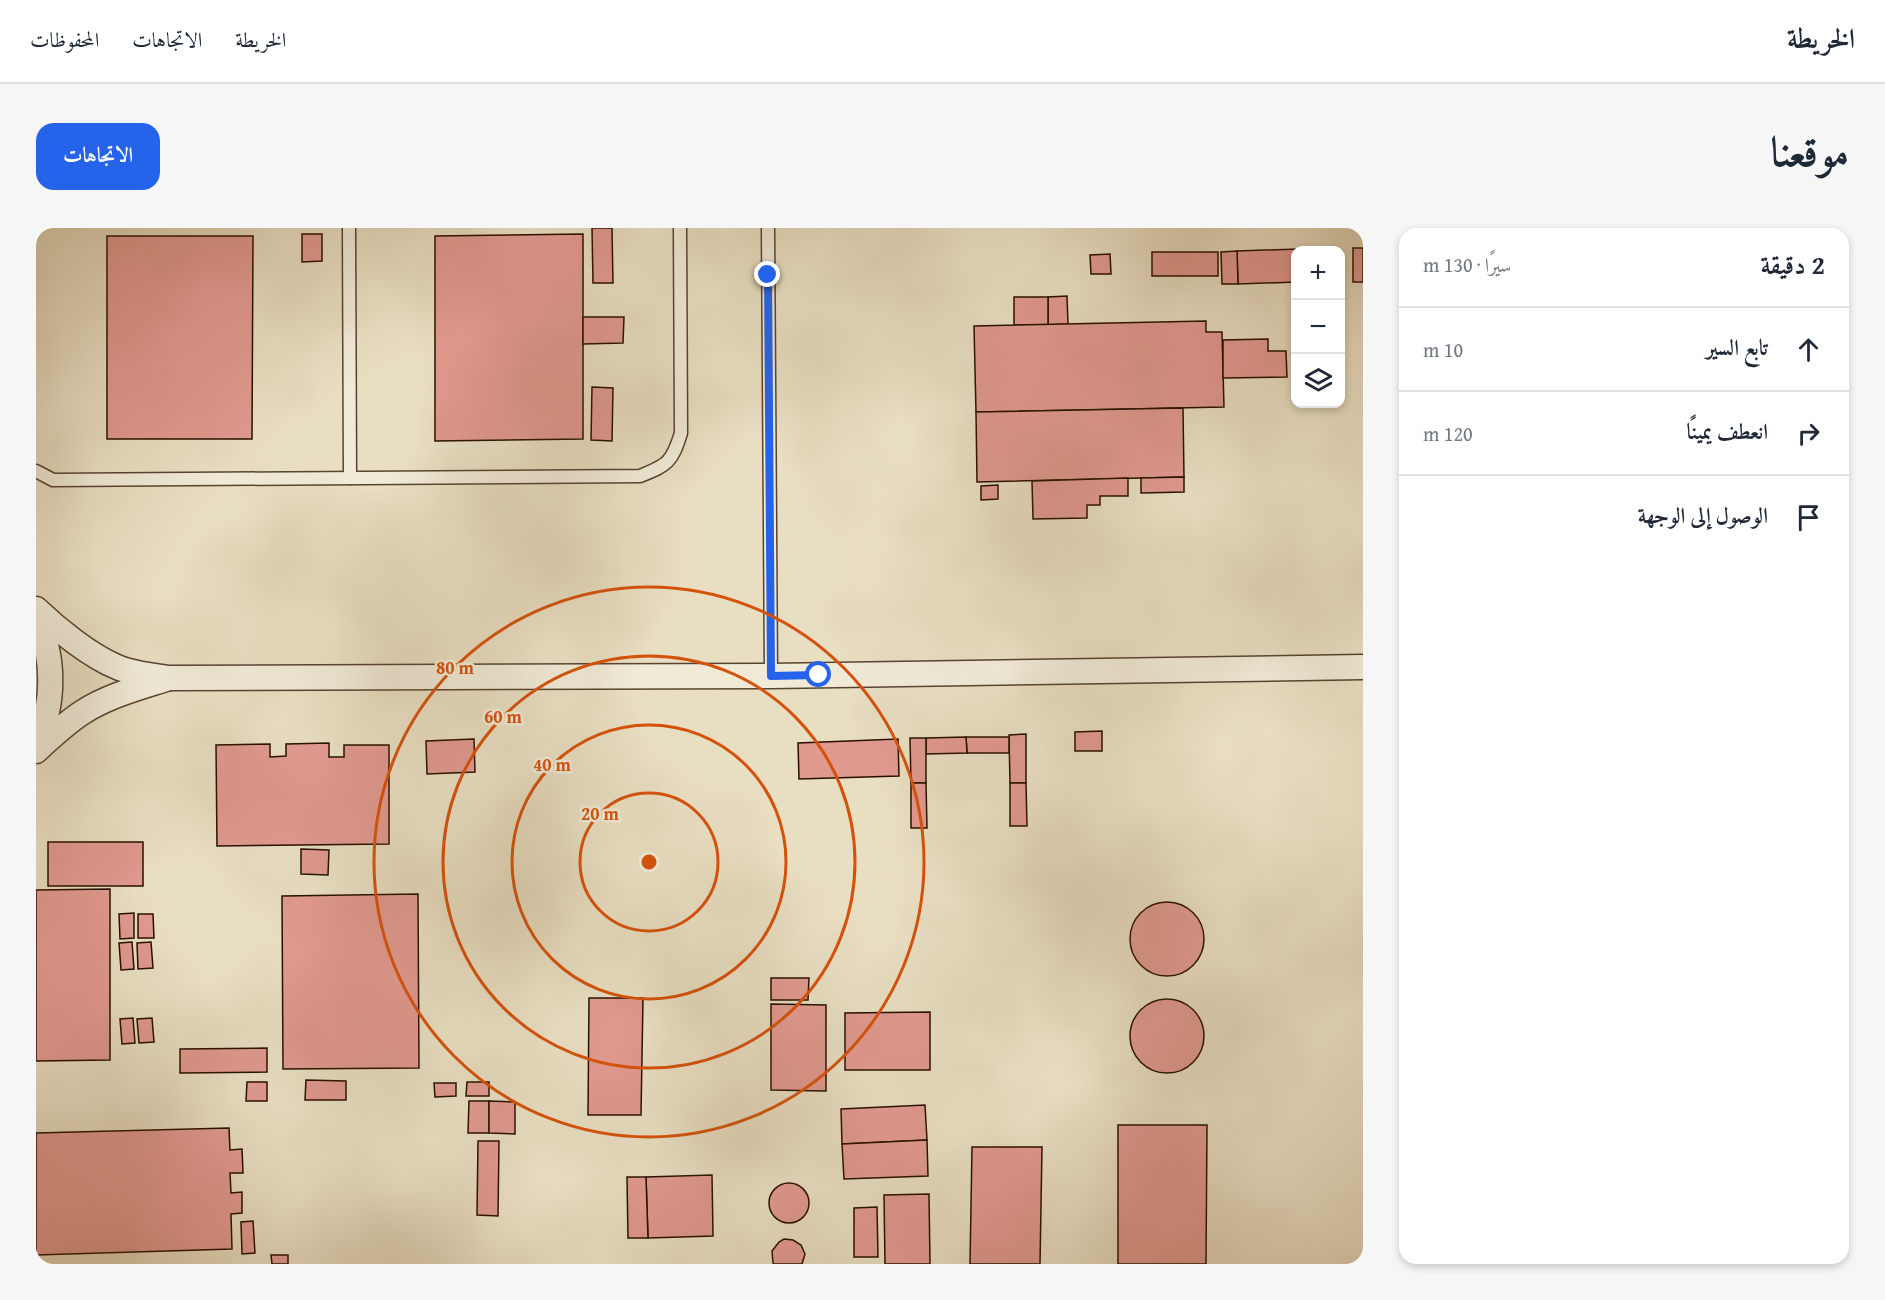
<!DOCTYPE html>
<html lang="ar">
<head>
<meta charset="utf-8">
<style>
	body { margin:0; font-family:"Gentium Book Plus",Amiri,serif; background:#f6f6f7; color:#1f2937; direction:rtl }
	.controls { position:absolute; right:18px; top:18px; display:grid; overflow:hidden; border-radius:12px; box-shadow:0 3px 9px #0003 }
	.controls button { width:54px; height:54px; display:grid; place-items:center; padding:0; border:0; border-bottom:2px solid #e0e1e3; background:#fff; color:#1f2937; font:30px sans-serif }
	.stop { position:absolute; width:18px; height:18px; margin:-14px; border:4px solid #2563eb; border-radius:50%; background:#fff }
	.stop.end { background:#2563eb; border-color:#fff; box-shadow:0 2px 6px #0008 }
	.list { margin:0; padding:0; list-style:none }
	h2 { display:flex; justify-content:space-between; align-items:center; height:78px; margin:0; padding:0 24px; font-size:26px }
	h2 small { font-size:20px; font-weight:400; color:#747a83 }
	.list li { display:grid; grid-template-columns:39px 1fr auto; gap:18px; align-items:center; box-sizing:border-box; height:84px; padding:0 24px; border-top:2px solid #e0e1e3 }
	.list b { display:block; font-size:22px; white-space:nowrap }
	.list em { font-size:20px; font-style:normal; color:#747a83 }
	.icon { flex:none; width:33px; height:33px; fill:none; stroke:currentColor; stroke-width:2; stroke-linecap:round; stroke-linejoin:round }
	.map { position:relative; flex:none; width:1327px; height:1036px; overflow:hidden; direction:ltr; border-radius:18px }
	header { display:flex; align-items:center; gap:36px; box-sizing:border-box; height:84px; padding:0 30px; background:#fff; border-bottom:2px solid #e0e1e3 }
	header strong { font-size:28px }
	nav { display:flex; gap:33px; margin-inline-start:auto; font-size:21px }
	.intro { display:flex; align-items:center; justify-content:space-between; box-sizing:border-box; height:144px; padding:0 36px }
	h1 { margin:0; font-size:42px }
	.button { padding:15px 27px; border-radius:18px; background:#2563eb; color:#fff; font-size:21px; font-weight:700 }
	main { display:flex; gap:36px; padding:0 36px }
	aside { flex:1; background:#fff; border-radius:18px; box-shadow:0 3px 9px #0003 }
	.map>svg:first-child { display:block }
</style>
</head>
<body>
<header>
<strong>الخريطة</strong>
<nav><a>الخريطة</a><a>الاتجاهات</a><a>المحفوظات</a></nav>
</header>
<div class="intro"><h1>موقعنا</h1><a class="button">الاتجاهات</a></div>
<main>
<aside>
<h2>2 دقيقة<small>سيرًا · 130 m</small></h2>
<ul class="list">
<li><svg class="icon" aria-label="ahead" viewBox="0 0 24 24"><path d="M12 20V5M6 11l6-6 6 6"/></svg><div><b>تابع السير</b></div><em>10 m</em></li>
<li><svg class="icon" aria-label="right" viewBox="0 0 24 24"><path d="M7 20v-9h11M14 6l5 5-5 5"/></svg><div><b>انعطف يمينًا</b></div><em>120 m</em></li>
<li><svg class="icon" aria-label="arrive" viewBox="0 0 24 24"><path d="M6 21V4h12l-3 4 3 4H6"/></svg><div><b>الوصول إلى الوجهة</b></div></li>
</ul>
</aside>
<div class="map">
<svg width="1327" height="1036" viewBox="0 0 1327 1036">
	<rect width="100%" height="100%" fill="#e8dec2"/>
	<filter id="stains"><feTurbulence type="fractalNoise" baseFrequency=".00333" numOctaves="4"/><feColorMatrix values="0 0 0 0 .2 0 0 0 0 .09 0 0 0 0 .02 0 0 0 .5 -.17"/></filter>
	<radialGradient id="worn" r=".72"><stop offset=".6" stop-color="#630" stop-opacity="0"/><stop offset="1" stop-color="#630" stop-opacity=".3"/></radialGradient>
	<g fill="#e0998f" stroke="#280f00" stroke-width="1.5">
		<path d="M556,0H576L577,55H557Z"/>
		<path d="M266,6H286V33L266,34Z"/>
		<path d="M547,6V211L399,213V8Z"/>
		<path d="M71,8H217L216,211H71Z"/>
		<path d="M1290,20V22H1260V54L1202,56L1201,23Z"/>
		<rect x="1317" y="20" width="10" height="34"/>
		<path d="M1201,23L1202,56H1186L1185,24Z"/>
		<rect x="1116" y="24" width="66" height="24"/>
		<path d="M1074,26L1075,46H1055L1054,27Z"/>
		<path d="M1031,68L1032,96L1012,97V69Z"/>
		<rect x="978" y="69" width="34" height="28"/>
		<path d="M547,89H588L587,115L547,116Z"/>
		<path d="M1170,93V104H1186L1188,179L940,184L938,98Z"/>
		<path d="M1232,111V123H1250L1251,149L1187,150V112Z"/>
		<path d="M556,159L577,160L576,213L555,212Z"/>
		<path d="M1147,180L1148,249L941,254L940,184Z"/>
		<path d="M1148,249V264L1105,265V250Z"/>
		<path d="M1092,250V268H1064V277H1051V290L997,291L996,253Z"/>
		<path d="M962,257V271L945,272V258Z"/>
		<path d="M1066,503V523H1039V504Z"/>
		<path d="M990,506V555H974L973,507Z"/>
		<path d="M930,509H973V525H931Z"/>
		<path d="M930,509L931,525L890,526V510Z"/>
		<path d="M874,510H890V555H875Z"/>
		<path d="M438,511L439,544L391,546L390,513Z"/>
		<path d="M862,511L863,548L763,551L762,515Z"/>
		<path d="M293,515V529H308V517H353V616L181,618L180,517L234,516V529L250,528V516Z"/>
		<path d="M875,555H890L891,600H875Z"/>
		<path d="M974,555H990L991,598H974Z"/>
		<rect x="12" y="614" width="95" height="44"/>
		<path d="M265,621L293,622L292,647L265,646Z"/>
		<path d="M74,661V832L0,833V662Z"/>
		<path d="M382,666L383,840L247,841L246,668Z"/>
		<circle cx="1131" cy="711" r="37"/>
		<path d="M98,685V710L84,711L83,686Z"/>
		<path d="M102,686H117L118,710H102Z"/>
		<path d="M96,714L98,741L85,742L83,715Z"/>
		<path d="M115,714L117,740L102,741L101,715Z"/>
		<path d="M735,750H773L772,772H735Z"/>
		<path d="M553,770H607L605,887H552Z"/>
		<circle cx="1131" cy="808" r="37"/>
		<path d="M735,776L790,777V863L735,862Z"/>
		<path d="M894,784V842H809V785Z"/>
		<path d="M97,790L99,815L86,816L84,791Z"/>
		<path d="M116,790L118,814L103,815L101,791Z"/>
		<path d="M231,820V844L144,845V821Z"/>
		<path d="M270,852L310,853V872H269Z"/>
		<path d="M211,854H231V873H210Z"/>
		<path d="M431,854H453V868H430Z"/>
		<path d="M398,855H420V868L399,869Z"/>
		<path d="M433,873H453V905H432Z"/>
		<path d="M453,873L479,874V906L453,905Z"/>
		<path d="M889,877L891,912L806,916L805,881Z"/>
		<path d="M1082,897H1171L1170,1036H1082Z"/>
		<path d="M193,900L194,922L206,921L207,945H194L195,965L206,964V985L195,986L196,1021L0,1027V905Z"/>
		<path d="M891,912L892,948L808,951L806,916Z"/>
		<path d="M442,913H463L462,988L441,987Z"/>
		<path d="M936,919H1006L1004,1036H934Z"/>
		<path d="M676,947L677,1008L612,1010L610,949Z"/>
		<path d="M591,949H610L612,1010H592Z"/>
		<circle cx="753" cy="975" r="20"/>
		<path d="M893,966L894,1036H849L848,967Z"/>
		<path d="M841,979L842,1029H818V980Z"/>
		<path d="M217,993L219,1025L206,1026L205,994Z"/>
		<path d="M748,1011L757,1012L765,1017L769,1026L766,1036H738L737,1035L736,1023L743,1014Z"/>
		<path d="M235,1027H252V1036H236Z"/>
	</g>
	<g fill="none" stroke-linecap="round" stroke-linejoin="round">
		<g stroke="#584330" stroke-width="15">
			<g id="service">
				<path d="M313,0L314,250"/>
				<path d="M732,0L735,448"/>
				<path d="M0,243L17,252L604,248C632,237 636,234 645,205L644,0"/>
			</g>
		</g>
		<g stroke="#584330" stroke-width="27">
			<g id="minor">
				<path d="M0,381C21,401 54,428 81,439C96,446 116,447 132,450L735,448L1327,439"/>
				<path d="M0,394C19,425 19,480 0,511"/>
				<path d="M0,523C15,509 30,495 47,484C72,468 102,460 130,451"/>
			</g>
		</g>
		<use href="#service" stroke="#f0ead7" stroke-width="12"/>
		<use href="#minor" stroke="#f0ead7" stroke-width="24"/>
	</g>
	<g fill="none" stroke-linecap="round" stroke-linejoin="round">
		<path stroke="#2563eb" stroke-width="8" d="M732,47L735,448L783,447"/>
	</g>
	<g fill="none" stroke="#d5520b" stroke-width="3">
		<circle cx="613" cy="634" r="69"/>
		<circle cx="613" cy="634" r="137"/>
		<circle cx="613" cy="634" r="206"/>
		<circle cx="613" cy="634" r="275"/>
	</g>
	<circle cx="613" cy="634" r="9" fill="#d5520b" stroke="#f0ead7" stroke-width="3"/>
	<g font-size="18" text-anchor="middle" font-weight="bold" fill="#d5520b" stroke="#f0ead7" stroke-width="5" stroke-linejoin="round" paint-order="stroke">
		<text x="419" y="446">80 m</text>
		<text x="467" y="495">60 m</text>
		<text x="516" y="543">40 m</text>
		<text x="564" y="592">20 m</text>
	</g>
	<rect width="100%" height="100%" filter="url(#stains)"/>
	<rect width="100%" height="100%" fill="url(#worn)"/>
</svg>
<div class="controls">
<button>+</button>
<button>−</button>
<button><svg class="icon" aria-label="layers" viewBox="0 0 24 24"><path d="M12 4l9 5-9 5-9-5zM3 14l9 5 9-5"/></svg></button>
</div>
<div class="stop" style="left:783px;top:447px"></div>
<div class="stop end" style="left:732px;top:47px"></div>
</div>
</main>
</body>
</html>
